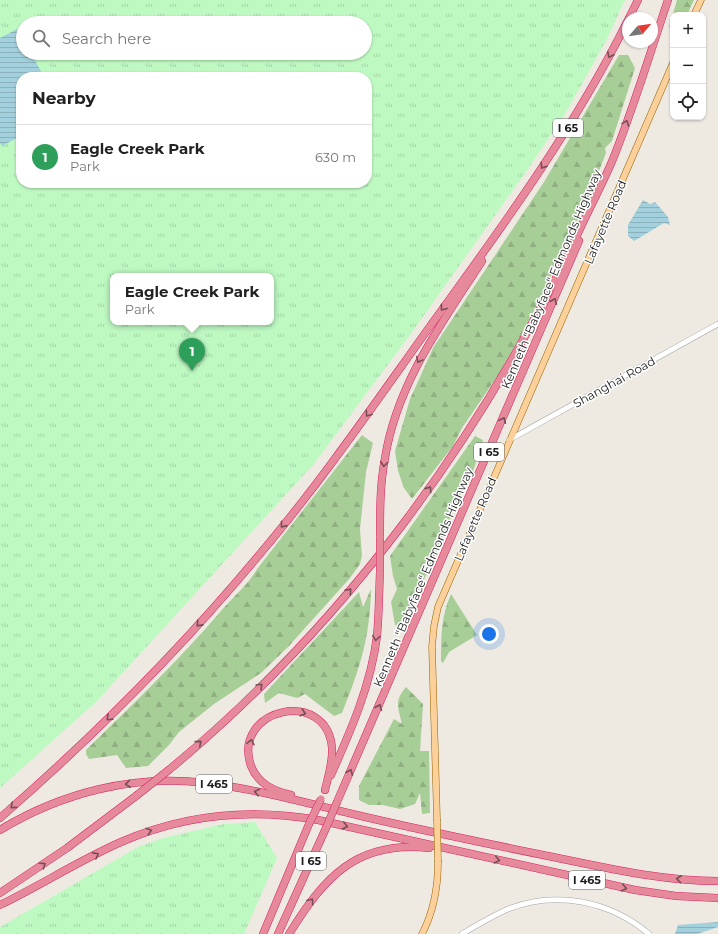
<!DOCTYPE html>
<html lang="en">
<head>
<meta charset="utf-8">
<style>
	body { margin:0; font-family:Montserrat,sans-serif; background:#f6f6f6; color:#222 }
	.controls { position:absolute; right:12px; top:12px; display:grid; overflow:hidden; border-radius:8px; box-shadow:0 1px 3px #0004 }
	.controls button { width:36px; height:36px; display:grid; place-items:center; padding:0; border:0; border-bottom:1px solid #e0e0e0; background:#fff; color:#222; font:20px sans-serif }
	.compass { position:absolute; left:622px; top:12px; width:36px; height:36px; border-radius:50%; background:#fff; box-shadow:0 1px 3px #0004; rotate:61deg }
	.you { position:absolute; left:489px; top:634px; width:14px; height:14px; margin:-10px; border:3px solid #fff; border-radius:50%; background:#1a73e8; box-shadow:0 0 0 6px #1a73e833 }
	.badge { display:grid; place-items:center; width:26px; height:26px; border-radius:50%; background:#7c3aed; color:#fff; font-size:13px; font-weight:700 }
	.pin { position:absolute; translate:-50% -33px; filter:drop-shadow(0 1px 2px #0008) }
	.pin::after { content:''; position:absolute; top:21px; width:14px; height:12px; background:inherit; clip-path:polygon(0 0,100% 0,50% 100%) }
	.popup { position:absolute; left:110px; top:273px; width:164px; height:52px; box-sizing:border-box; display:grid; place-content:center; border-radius:8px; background:#fff; filter:drop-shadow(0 1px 3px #0005); font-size:13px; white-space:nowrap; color:#767676 }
	.popup b { font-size:15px; color:#222 }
	.popup::after { content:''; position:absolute; left:50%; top:100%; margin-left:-8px; border:8px solid transparent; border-top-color:#fff }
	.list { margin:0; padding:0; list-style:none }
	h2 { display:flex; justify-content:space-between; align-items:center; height:52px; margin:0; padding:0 16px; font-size:17px }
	h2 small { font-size:13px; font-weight:400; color:#767676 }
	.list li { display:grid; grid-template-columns:26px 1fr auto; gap:12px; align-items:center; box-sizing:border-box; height:64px; padding:0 16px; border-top:1px solid #e0e0e0 }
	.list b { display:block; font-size:15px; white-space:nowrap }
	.list p { margin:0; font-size:13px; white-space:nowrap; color:#767676 }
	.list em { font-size:13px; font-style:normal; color:#767676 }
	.icon { flex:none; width:22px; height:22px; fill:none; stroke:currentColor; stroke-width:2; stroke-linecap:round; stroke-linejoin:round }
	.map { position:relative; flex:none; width:718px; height:934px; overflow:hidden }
	.search { position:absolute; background:#fff; box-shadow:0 1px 3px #0004; left:16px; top:16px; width:356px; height:44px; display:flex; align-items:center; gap:10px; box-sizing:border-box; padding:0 14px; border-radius:22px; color:#767676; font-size:15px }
	.panel { position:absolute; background:#fff; box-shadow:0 1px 3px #0004; left:16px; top:72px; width:356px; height:116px; border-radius:16px }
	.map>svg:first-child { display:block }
</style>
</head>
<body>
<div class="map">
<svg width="718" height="934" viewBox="0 0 718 934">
	<defs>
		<pattern id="forest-firs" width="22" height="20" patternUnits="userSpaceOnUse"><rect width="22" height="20" fill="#a8ce97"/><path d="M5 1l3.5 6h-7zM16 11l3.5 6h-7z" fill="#90b082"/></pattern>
		<pattern id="park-tufts" width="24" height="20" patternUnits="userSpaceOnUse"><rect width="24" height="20" fill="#bef9c2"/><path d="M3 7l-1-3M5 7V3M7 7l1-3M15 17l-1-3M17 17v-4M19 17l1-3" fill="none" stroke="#a3d5a6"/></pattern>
		<pattern id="water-rules" width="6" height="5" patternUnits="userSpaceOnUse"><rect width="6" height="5" fill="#a2d0dc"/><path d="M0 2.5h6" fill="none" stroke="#8bb2bc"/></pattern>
	</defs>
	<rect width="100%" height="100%" fill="#eeeae2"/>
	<g fill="url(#forest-firs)">
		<path d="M677,0H694L687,15H673V28L669,27Z"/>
		<path d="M619,55H628L635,68L612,141L605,148L606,153L590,194L530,320L499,374L462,428L453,446L412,499L404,488L398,471L395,451L410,399L433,348L544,182Z"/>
		<path d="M362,435L373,443L366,472L360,529L362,556L360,564L350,578L288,647L261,673L214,704L179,732L169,745L148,766L126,768L117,755L89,759L86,754V750C132,705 179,660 221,611C232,598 249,584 257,569Z"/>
		<path d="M475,436L483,440L470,481L462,491L429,569L401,627L395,625L391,602L397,589L393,576L390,556Z"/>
		<path d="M371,589C370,638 360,668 342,713L334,716L305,694L297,698L279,693L265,703L264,694L359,592L363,607Z"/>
		<path d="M451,594L477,635L449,652L443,663L441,661C441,637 441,616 451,594Z"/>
		<path d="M406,687L423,704L420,751H429L430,813L422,814L420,793L415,804L400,809L383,805H369L359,800V786L394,719L402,724C398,707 394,701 406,687Z"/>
	</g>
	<g fill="url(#park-tufts)" fill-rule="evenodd">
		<path d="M0,0H625L606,41L565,114L528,169L410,335L313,465L97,701L0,788ZM23,23H365V53H23ZM21,77H367V183H21ZM113,276H271V322H113Z"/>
		<path d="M255,822L277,858L244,934H0V927L138,847L163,838L224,824Z"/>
	</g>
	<g fill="url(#water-rules)">
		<path d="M17,29L23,39V53H31L44,77H21V136L2,146L0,143V38Z"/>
		<path d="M643,200L650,204L655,202L668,217L670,225L664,223L634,241L628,236V225Z"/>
		<path d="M718,922V927L697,934H675L678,925Z"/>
	</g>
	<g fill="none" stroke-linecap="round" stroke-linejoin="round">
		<g stroke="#a4a4a4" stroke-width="6">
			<g id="minor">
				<path d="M509,440L718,324"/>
				<path d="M462,934C477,925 492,916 508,909C556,890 610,901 649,934"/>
			</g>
		</g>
		<g stroke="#966200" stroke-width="7">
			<g id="major">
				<path d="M694,15L701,0"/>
				<path d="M437,819L432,646L434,626L438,607L673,63"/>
				<path d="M422,934C434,911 438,888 438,862"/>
			</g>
		</g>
		<g stroke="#d82363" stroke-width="8">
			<g id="highway">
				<path d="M629,18L638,0"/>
				<path d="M380,537C380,510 380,484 385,458C397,383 442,323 482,261"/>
				<path d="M170,769C346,623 482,437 579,231C590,207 603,183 613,159C634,107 650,53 668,0"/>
				<path d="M331,775C351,730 371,685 377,636C379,615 379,593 380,572"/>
				<path d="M291,795C274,791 258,784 251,766C231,708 327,687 332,748C333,762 328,777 325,790"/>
				<path d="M337,802L579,241"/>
				<path d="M0,818C93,737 180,650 259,555C321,482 375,403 431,325C502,227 574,129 628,20"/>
				<path d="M0,830C61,793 134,774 205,783C258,789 310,804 361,816C425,831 489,844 553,857C607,868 662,881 718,881"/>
				<path d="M0,893L67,848L136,796"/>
				<path d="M0,905C41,885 80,860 121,842C185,814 250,808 318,820L635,890L676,896L718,898"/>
				<path d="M263,934L309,824"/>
				<path d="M278,934L326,828"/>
				<path d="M289,934C324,878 356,840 429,848"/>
			</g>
		</g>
		<use href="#minor" stroke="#fff" stroke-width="5"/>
		<use href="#major" stroke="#fcd09a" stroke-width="6"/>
		<use href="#highway" stroke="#e6899b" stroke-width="7"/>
		<g stroke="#966200" stroke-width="7" stroke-linecap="butt">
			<path id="major-bridge" d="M437,819L438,862"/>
		</g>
		<g stroke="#d82363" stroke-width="8" stroke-linecap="butt">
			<g id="highway-bridge">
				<path d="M380,572V537"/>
				<path d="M136,796L170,769"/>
				<path d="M309,824L321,799"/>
				<path d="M326,828L337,802"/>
			</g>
		</g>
		<use href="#major-bridge" stroke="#fcd09a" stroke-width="6"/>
		<use href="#highway-bridge" stroke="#e6899b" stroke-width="7"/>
	</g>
	<defs><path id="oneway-chevron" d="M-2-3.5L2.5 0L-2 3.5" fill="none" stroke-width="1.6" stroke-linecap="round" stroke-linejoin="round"/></defs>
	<g stroke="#774e56">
		<use href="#oneway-chevron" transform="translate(610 55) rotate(117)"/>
		<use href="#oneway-chevron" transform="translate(626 123) rotate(-70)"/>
		<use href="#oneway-chevron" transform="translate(543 166) rotate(123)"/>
		<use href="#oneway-chevron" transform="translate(554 301) rotate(-67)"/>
		<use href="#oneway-chevron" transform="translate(443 308) rotate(126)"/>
		<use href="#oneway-chevron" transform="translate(419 360) rotate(118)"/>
		<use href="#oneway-chevron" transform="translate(368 414) rotate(126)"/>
		<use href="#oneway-chevron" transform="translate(503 420) rotate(-66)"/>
		<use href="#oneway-chevron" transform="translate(384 464) rotate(98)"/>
		<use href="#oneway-chevron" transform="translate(429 489) rotate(-55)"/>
		<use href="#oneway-chevron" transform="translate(283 525) rotate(129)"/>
		<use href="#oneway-chevron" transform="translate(349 591) rotate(-49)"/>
		<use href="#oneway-chevron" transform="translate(199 624) rotate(132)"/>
		<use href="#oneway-chevron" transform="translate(376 638) rotate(98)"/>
		<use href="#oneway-chevron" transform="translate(260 686) rotate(-45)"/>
		<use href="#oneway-chevron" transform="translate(379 707) rotate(-67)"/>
		<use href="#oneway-chevron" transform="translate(303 713) rotate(17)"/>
		<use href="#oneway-chevron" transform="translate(109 718) rotate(136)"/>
		<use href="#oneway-chevron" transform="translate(251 742) rotate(-77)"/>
		<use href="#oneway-chevron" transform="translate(199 743) rotate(-41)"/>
		<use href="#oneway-chevron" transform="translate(350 772) rotate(-67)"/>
		<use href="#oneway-chevron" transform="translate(128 784) rotate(172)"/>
		<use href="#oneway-chevron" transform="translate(257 792) rotate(-168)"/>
		<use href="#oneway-chevron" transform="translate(13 806) rotate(139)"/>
		<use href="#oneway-chevron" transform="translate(345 826) rotate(12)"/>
		<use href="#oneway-chevron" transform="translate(149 831) rotate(-19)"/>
		<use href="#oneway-chevron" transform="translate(96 855) rotate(-28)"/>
		<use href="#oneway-chevron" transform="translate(497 860) rotate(12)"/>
		<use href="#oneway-chevron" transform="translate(43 865) rotate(-34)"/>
		<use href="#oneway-chevron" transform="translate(679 879) rotate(-174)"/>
		<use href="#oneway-chevron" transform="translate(624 888) rotate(12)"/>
		<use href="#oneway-chevron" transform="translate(311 901) rotate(-54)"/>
	</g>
	<g text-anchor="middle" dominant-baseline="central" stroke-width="3" stroke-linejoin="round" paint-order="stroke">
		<g fill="#fff" stroke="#616161" stroke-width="1">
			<rect x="553" y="119" width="30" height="18" rx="3"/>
			<rect x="474" y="443" width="30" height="18" rx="3"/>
			<rect x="196" y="775" width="36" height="18" rx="3"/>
			<rect x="296" y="852" width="30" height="18" rx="3"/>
			<rect x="569" y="871" width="36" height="18" rx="3"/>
		</g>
		<g font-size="11" font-weight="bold" fill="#1d1d1d">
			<text x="568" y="128">I 65</text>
			<text x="489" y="452">I 65</text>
			<text x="214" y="784">I 465</text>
			<text x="311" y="861">I 65</text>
			<text x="587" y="880">I 465</text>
		</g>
		<g font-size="12" fill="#1d1d1d" stroke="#fff">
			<text transform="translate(605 222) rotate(-67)">Lafayette Road</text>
			<text transform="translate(551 279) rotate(-67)">Kenneth "Babyface" Edmonds Highway</text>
			<text transform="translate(614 382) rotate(-29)">Shanghai Road</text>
			<text transform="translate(475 519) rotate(-67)">Lafayette Road</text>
			<text transform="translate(423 577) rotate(-67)">Kenneth "Babyface" Edmonds Highway</text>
		</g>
	</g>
</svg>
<div class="controls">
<button>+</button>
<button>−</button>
<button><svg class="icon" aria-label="locate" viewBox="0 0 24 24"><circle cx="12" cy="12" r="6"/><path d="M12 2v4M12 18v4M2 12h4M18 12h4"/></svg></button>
</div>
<svg class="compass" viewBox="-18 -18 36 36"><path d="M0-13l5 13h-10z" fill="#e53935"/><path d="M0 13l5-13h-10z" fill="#767676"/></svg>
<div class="you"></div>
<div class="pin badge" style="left:192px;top:371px;background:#2e9e5b">1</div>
<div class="popup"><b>Eagle Creek Park</b>Park</div>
<div class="search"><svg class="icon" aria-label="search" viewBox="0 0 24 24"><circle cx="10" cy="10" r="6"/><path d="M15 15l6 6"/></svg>Search here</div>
<section class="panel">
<h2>Nearby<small></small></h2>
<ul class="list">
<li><span class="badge" style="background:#2e9e5b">1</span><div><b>Eagle Creek Park</b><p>Park</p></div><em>630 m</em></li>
</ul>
</section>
</div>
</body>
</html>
